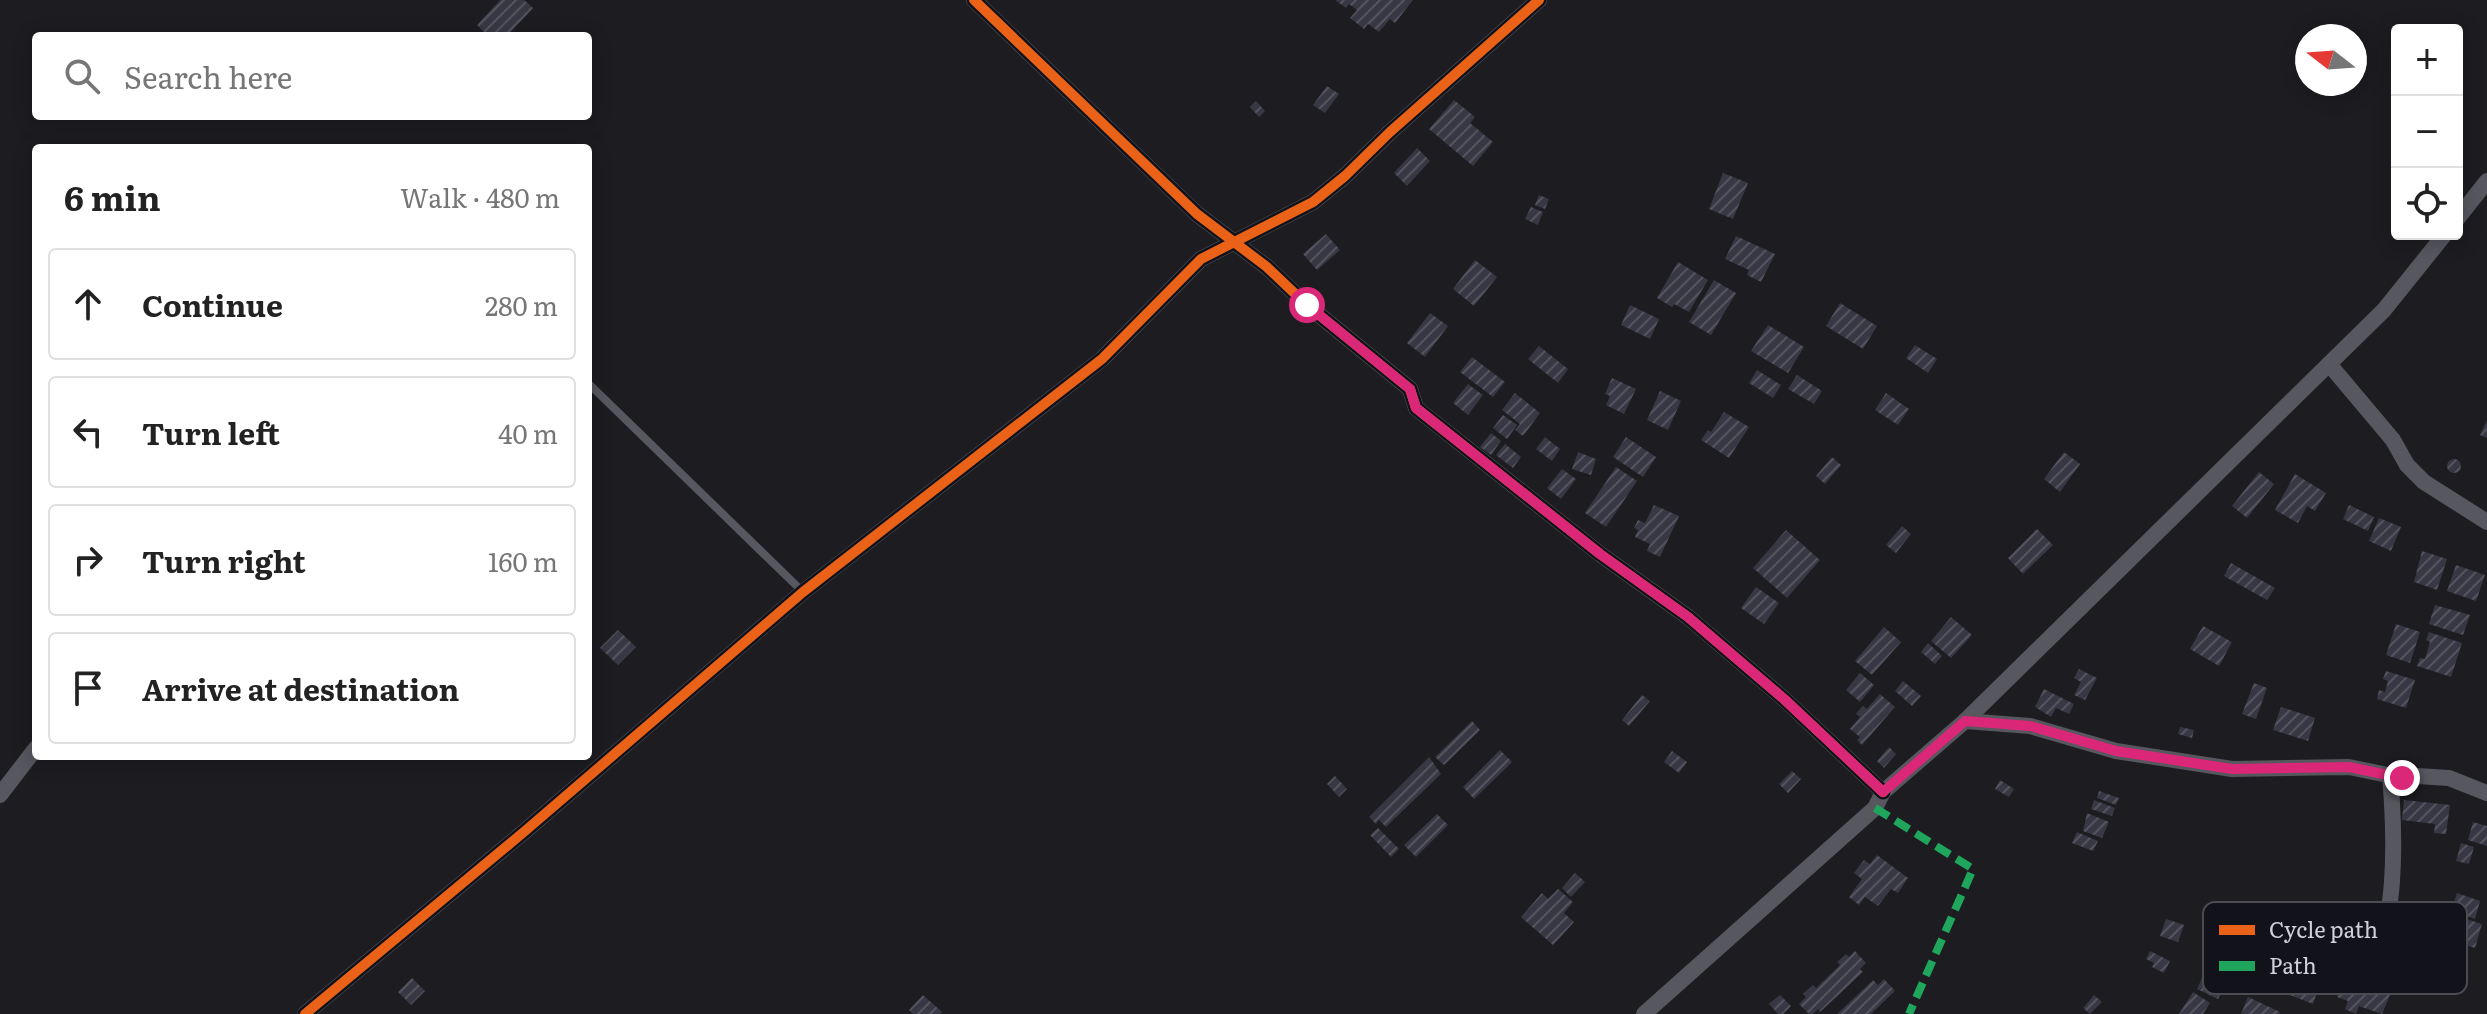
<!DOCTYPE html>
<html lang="en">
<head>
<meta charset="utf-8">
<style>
	body { margin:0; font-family:Literata,serif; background:#f2f2f2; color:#222 }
	.controls { position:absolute; right:24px; top:24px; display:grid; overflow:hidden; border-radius:8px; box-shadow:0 4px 20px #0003 }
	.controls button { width:72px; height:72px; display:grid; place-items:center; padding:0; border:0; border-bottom:2px solid #e0e0e0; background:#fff; color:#222; font:40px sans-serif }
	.compass { position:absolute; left:2295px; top:24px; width:72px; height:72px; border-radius:50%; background:#fff; box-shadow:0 4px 20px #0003; rotate:287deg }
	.stop { position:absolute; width:24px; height:24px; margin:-18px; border:6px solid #db2777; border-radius:50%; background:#fff }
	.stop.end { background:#db2777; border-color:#fff; box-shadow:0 2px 8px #0008 }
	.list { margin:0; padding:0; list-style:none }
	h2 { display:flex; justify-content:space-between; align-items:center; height:104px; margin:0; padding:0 32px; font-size:34px }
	h2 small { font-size:26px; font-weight:400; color:#767676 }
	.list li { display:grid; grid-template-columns:52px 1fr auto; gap:24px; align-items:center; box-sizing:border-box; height:112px; margin:0 16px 16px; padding:0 16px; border:2px solid #e0e0e0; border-radius:8px }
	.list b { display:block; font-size:30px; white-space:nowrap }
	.list em { font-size:26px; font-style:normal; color:#767676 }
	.icon { flex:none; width:44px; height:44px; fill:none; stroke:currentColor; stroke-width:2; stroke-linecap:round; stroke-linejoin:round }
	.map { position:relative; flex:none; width:2487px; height:1014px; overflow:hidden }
	.search { position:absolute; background:#fff; box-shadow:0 4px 20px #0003; left:32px; top:32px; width:560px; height:88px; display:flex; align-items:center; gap:20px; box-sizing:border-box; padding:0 28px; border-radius:8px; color:#767676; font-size:30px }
	.panel { position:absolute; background:#fff; box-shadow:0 4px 20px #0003; left:32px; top:144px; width:560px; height:616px; border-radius:8px }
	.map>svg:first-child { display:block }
</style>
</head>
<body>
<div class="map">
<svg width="2487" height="1014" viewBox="0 0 2487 1014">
	<defs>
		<pattern id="building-hatch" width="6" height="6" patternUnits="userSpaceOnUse" patternTransform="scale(2)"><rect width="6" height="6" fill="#373844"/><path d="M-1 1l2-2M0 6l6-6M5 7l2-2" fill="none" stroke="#53545e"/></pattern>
	</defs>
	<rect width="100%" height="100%" fill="#1c1c21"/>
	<g fill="url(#building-hatch)">
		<path d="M500,0H524L533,8L507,36H488L477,25Z"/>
		<path d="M1335,0H1413L1395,23L1390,19L1379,32L1368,24L1364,29L1350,18L1357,10L1349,4L1346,8Z"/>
		<path d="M1327,86L1339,94L1325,113L1313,105Z"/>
		<path d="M1454,100L1475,117L1470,123L1493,142L1473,166L1429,129Z"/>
		<path d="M1256,101L1265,111L1259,117L1250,107Z"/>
		<path d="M1417,148L1430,161L1407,186L1394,173Z"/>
		<path d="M1723,173L1748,183L1733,219L1709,209Z"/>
		<path d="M1539,195L1549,199L1545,209L1535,205Z"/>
		<path d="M1531,207L1543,212L1538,225L1525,219Z"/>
		<path d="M1326,234L1340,250L1317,270L1303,254Z"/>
		<path d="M1736,236L1775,254L1761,282L1747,275L1749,270L1725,259Z"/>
		<path d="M1475,260L1497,277L1474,306L1453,289Z"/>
		<path d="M1678,262L1708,280L1689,312L1674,304L1672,307L1657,298Z"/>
		<path d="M1714,280L1736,293L1711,335L1689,322Z"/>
		<path d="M1840,303L1877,326L1863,349L1826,326Z"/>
		<path d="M1630,305L1659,319L1650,339L1621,325Z"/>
		<path d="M1430,313L1448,326L1425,357L1407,343Z"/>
		<path d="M1768,325L1804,347L1788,373L1751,351Z"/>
		<path d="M1915,345L1937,359L1928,373L1906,358Z"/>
		<path d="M1539,346L1568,369L1558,383L1528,359Z"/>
		<path d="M1472,357L1505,382L1493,397L1460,372Z"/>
		<path d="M1757,370L1781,385L1773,398L1749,383Z"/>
		<path d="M1797,375L1822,391L1814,404L1788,389Z"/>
		<path d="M1612,378L1636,389L1624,414L1606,405L1610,396L1605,394Z"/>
		<path d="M1468,384L1483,395L1468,415L1453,403Z"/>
		<path d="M1660,391L1681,401L1668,430L1647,420Z"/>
		<path d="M1515,393L1540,413L1523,436L1515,430L1520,424L1502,410Z"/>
		<path d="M1886,393L1909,409L1898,425L1875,410Z"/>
		<path d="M1724,412L1749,427L1729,458L1701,440L1708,430L1711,432Z"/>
		<path d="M1503,415L1517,425L1507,439L1493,428Z"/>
		<path d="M2487,420V438L2480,435Z"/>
		<path d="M1491,433L1501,441L1491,455L1480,447Z"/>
		<path d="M1545,437L1560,449L1552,461L1536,449Z"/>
		<path d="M1626,437L1656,457L1643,477L1613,457Z"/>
		<path d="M1505,444L1521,457L1513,468L1496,455Z"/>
		<path d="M1578,452L1596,459L1591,475L1572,469Z"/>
		<path d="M2064,452L2080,464L2060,492L2044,479Z"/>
		<path d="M1832,457L1841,465L1825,484L1816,476Z"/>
		<circle cx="2454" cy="466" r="7"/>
		<path d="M1616,467L1637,481L1606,527L1585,513Z"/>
		<path d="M1562,469L1576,479L1561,499L1547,488Z"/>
		<path d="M2259,472L2274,484L2247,518L2232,506Z"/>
		<path d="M2295,474L2326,493L2315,511L2307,506L2298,523L2275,510Z"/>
		<path d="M1654,505L1679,516L1660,557L1647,551L1650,544L1635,537L1638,530L1634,528L1638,520L1645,523Z"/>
		<path d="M2349,505L2374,517L2368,531L2343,519Z"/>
		<path d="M2379,518L2401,527L2391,551L2369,541Z"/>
		<path d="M1902,526L1911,534L1896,553L1886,545Z"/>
		<path d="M2037,529L2053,545L2023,574L2008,558Z"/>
		<path d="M1786,530L1820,560L1787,598L1753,568Z"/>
		<path d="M2422,551L2447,559L2437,590L2414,582Z"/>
		<path d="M2231,563L2275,588L2267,600L2224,576Z"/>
		<path d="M2456,565L2485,575L2476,601L2447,591Z"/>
		<path d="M1756,587L1779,603L1764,624L1741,608Z"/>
		<path d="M2435,605L2470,615L2463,635L2429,624Z"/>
		<path d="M1951,617L1972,635L1951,658L1931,641Z"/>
		<path d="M2396,624L2420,632L2410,663L2386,655Z"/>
		<path d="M2203,626L2232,642L2219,666L2190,649Z"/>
		<path d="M1884,627L1901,642L1872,675L1855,661Z"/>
		<path d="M618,630L636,647L618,665L600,648Z"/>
		<path d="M2429,632L2462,643L2451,677L2417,666L2420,658L2425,659L2430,642L2426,640Z"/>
		<path d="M1928,643L1942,656L1935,664L1921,652Z"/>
		<path d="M2079,669L2097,678L2085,700L2074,695L2081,682L2074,678Z"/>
		<path d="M2386,671L2415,680L2406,708L2377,699L2379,690L2385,692L2388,681L2383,679Z"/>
		<path d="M1860,673L1874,685L1860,702L1846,690Z"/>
		<path d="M1903,681L1921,696L1912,706L1895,691Z"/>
		<path d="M2254,683L2267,688L2256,719L2242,714Z"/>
		<path d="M2044,689L2074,704L2069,714L2056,708L2051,717L2035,707Z"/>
		<path d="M1880,694L1895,707L1862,745L1857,740L1860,737L1850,729L1860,717L1856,714L1863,706L1867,709Z"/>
		<path d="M1642,695L1650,701L1629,726L1622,720Z"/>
		<path d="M2281,707L2315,718L2308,741L2273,730Z"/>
		<path d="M1472,721L1480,730L1444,765L1435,757Z"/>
		<path d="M2180,727L2194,730L2192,738L2178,734Z"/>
		<path d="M1889,747L1896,754L1884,768L1877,761Z"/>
		<path d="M1500,750L1512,762L1474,799L1463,787Z"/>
		<path d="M1672,751L1687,762L1679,773L1664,762Z"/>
		<path d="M1429,757L1441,774L1386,827L1379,820L1376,824L1369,817Z"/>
		<path d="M1792,771L1801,779L1788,793L1779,784Z"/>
		<path d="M1335,776L1347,789L1339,797L1327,784Z"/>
		<path d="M2000,780L2014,789L2009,797L1995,789Z"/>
		<path d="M2099,791L2119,798L2116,805L2097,798Z"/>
		<path d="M2094,800L2115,808L2112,816L2091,809Z"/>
		<path d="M2404,800L2450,805L2446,834L2434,833L2435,824L2402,820Z"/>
		<path d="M2087,813L2109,822L2102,838L2083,831Z"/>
		<path d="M1437,814L1448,825L1416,857L1404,845Z"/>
		<path d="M2473,822L2487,826V846L2468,840Z"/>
		<path d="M1378,828L1399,849L1391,857L1370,835Z"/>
		<path d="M2077,832L2098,841L2093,851L2072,843Z"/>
		<path d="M2461,843L2474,847L2469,864L2456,861Z"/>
		<path d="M1877,855L1908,878L1898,893L1891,889L1878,906L1865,897L1859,905L1849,897L1862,879L1854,873L1864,860L1870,864Z"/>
		<path d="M1575,873L1585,882L1571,897L1562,888Z"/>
		<path d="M1558,889L1573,902L1564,913L1574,922L1553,945L1521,917L1542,893L1548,899Z"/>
		<path d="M2457,893L2480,901L2475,919L2451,911Z"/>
		<path d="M2450,914L2482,924L2475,948L2442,938Z"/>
		<path d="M2166,919L2184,925L2178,942L2160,936Z"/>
		<path d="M1855,951L1866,963L1860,969L1863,972L1820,1012L1818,1009L1813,1014H1809L1799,1004L1806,997L1803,994L1813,985L1816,988L1840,965L1837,962L1846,954L1849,957Z"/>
		<path d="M2150,951L2170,961L2164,973L2152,967L2154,963L2146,959Z"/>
		<path d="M2443,969L2468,977L2465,987L2440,978Z"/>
		<path d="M2205,972L2226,982L2218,999L2197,989Z"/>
		<path d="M2292,973L2320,983L2313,1004L2285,993Z"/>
		<path d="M2346,975L2391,993L2382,1014L2359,1006L2356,1014L2345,1009L2348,1001L2337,997Z"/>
		<path d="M412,978L425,991L411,1005L398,992Z"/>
		<path d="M1884,979L1895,991L1871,1014H1837L1873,980L1878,985Z"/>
		<path d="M2193,992L2210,1003L2203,1014H2179Z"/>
		<path d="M923,995L942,1012L940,1014H913L909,1010Z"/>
		<path d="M1780,995L1791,1006L1783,1014H1778L1769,1004Z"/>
		<path d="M2094,995L2102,1002L2090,1014L2083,1008Z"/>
		<path d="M2248,997L2280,1012L2279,1014H2241Z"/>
	</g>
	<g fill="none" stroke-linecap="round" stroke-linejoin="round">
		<path stroke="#56575f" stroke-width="8" d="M588,383L803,592"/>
		<g stroke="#56575f" stroke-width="16">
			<path d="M974,0L1197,214L1267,267L1307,305L1410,389L1416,408L1600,554L1688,617L1784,699L1883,792"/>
			<path d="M2457,219L2487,181"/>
			<path d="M2329,364L2393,440L2407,465L2424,482L2487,522"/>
			<path d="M1965,721L2030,726L2116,751L2232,769L2349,767L2402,778L2417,776L2449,778L2487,793"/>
			<path d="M0,795L36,748"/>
			<path d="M2372,962C2376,952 2381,943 2384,933C2396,888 2394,822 2390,775"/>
			<path d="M305,1014L525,831L803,592L1102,359L1201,259L1313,202L1345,176L1390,132L1539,0"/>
			<path d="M1644,1014L1875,808L1883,792L1965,721L2384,310L2445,234"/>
		</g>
		<path stroke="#20a55d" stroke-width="8" stroke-dasharray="16 8" stroke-linecap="butt" d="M1875,808L1973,869L1909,1014"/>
		<g stroke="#11121a" stroke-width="15">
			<g id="cycleway">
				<path d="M974,0L1197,214L1267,267L1307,305L1410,389L1416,408L1600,554L1688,617L1784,699L1883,792"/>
				<path d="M305,1014L525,831L803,592L1102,359L1201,259L1313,202L1345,176L1390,132L1539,0"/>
			</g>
		</g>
		<use href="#cycleway" stroke="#ea6118" stroke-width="10"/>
	</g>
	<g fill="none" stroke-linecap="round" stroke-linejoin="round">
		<path stroke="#db2777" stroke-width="10" d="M1307,305L1410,389L1416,408L1600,554L1688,617L1784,699L1883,792L1965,721L2030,726L2116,751L2232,769L2349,767L2402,778"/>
	</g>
	<rect x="2203" y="902" width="264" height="92" rx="12" fill="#11121a" stroke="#4a4b53" stroke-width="2"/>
	<rect x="2219" y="925" width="36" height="10" fill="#ea6118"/>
	<rect x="2219" y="961" width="36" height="10" fill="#20a55d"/>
	<g font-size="22" fill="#d0d1d7">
		<text x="2269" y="938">Cycle path</text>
		<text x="2269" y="974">Path</text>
	</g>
</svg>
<div class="controls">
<button>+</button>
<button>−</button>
<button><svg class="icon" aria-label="locate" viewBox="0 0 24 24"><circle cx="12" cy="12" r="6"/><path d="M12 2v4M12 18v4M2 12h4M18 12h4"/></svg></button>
</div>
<svg class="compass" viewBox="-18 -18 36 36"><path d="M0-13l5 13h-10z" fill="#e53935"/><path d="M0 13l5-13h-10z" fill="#767676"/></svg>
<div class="stop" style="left:1307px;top:305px"></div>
<div class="stop end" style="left:2402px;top:778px"></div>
<div class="search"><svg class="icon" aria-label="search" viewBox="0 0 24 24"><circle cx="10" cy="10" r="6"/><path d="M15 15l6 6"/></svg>Search here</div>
<section class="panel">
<h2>6 min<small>Walk · 480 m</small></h2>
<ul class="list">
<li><svg class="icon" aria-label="ahead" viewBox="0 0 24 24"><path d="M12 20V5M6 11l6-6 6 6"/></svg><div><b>Continue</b></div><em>280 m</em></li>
<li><svg class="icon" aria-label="left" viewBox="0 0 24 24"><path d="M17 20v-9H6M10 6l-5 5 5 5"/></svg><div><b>Turn left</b></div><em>40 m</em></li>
<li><svg class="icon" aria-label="right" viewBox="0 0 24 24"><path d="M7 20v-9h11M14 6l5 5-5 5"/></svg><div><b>Turn right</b></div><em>160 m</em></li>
<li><svg class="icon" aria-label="arrive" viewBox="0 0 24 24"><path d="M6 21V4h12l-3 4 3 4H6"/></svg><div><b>Arrive at destination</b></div></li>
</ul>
</section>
</div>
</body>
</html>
